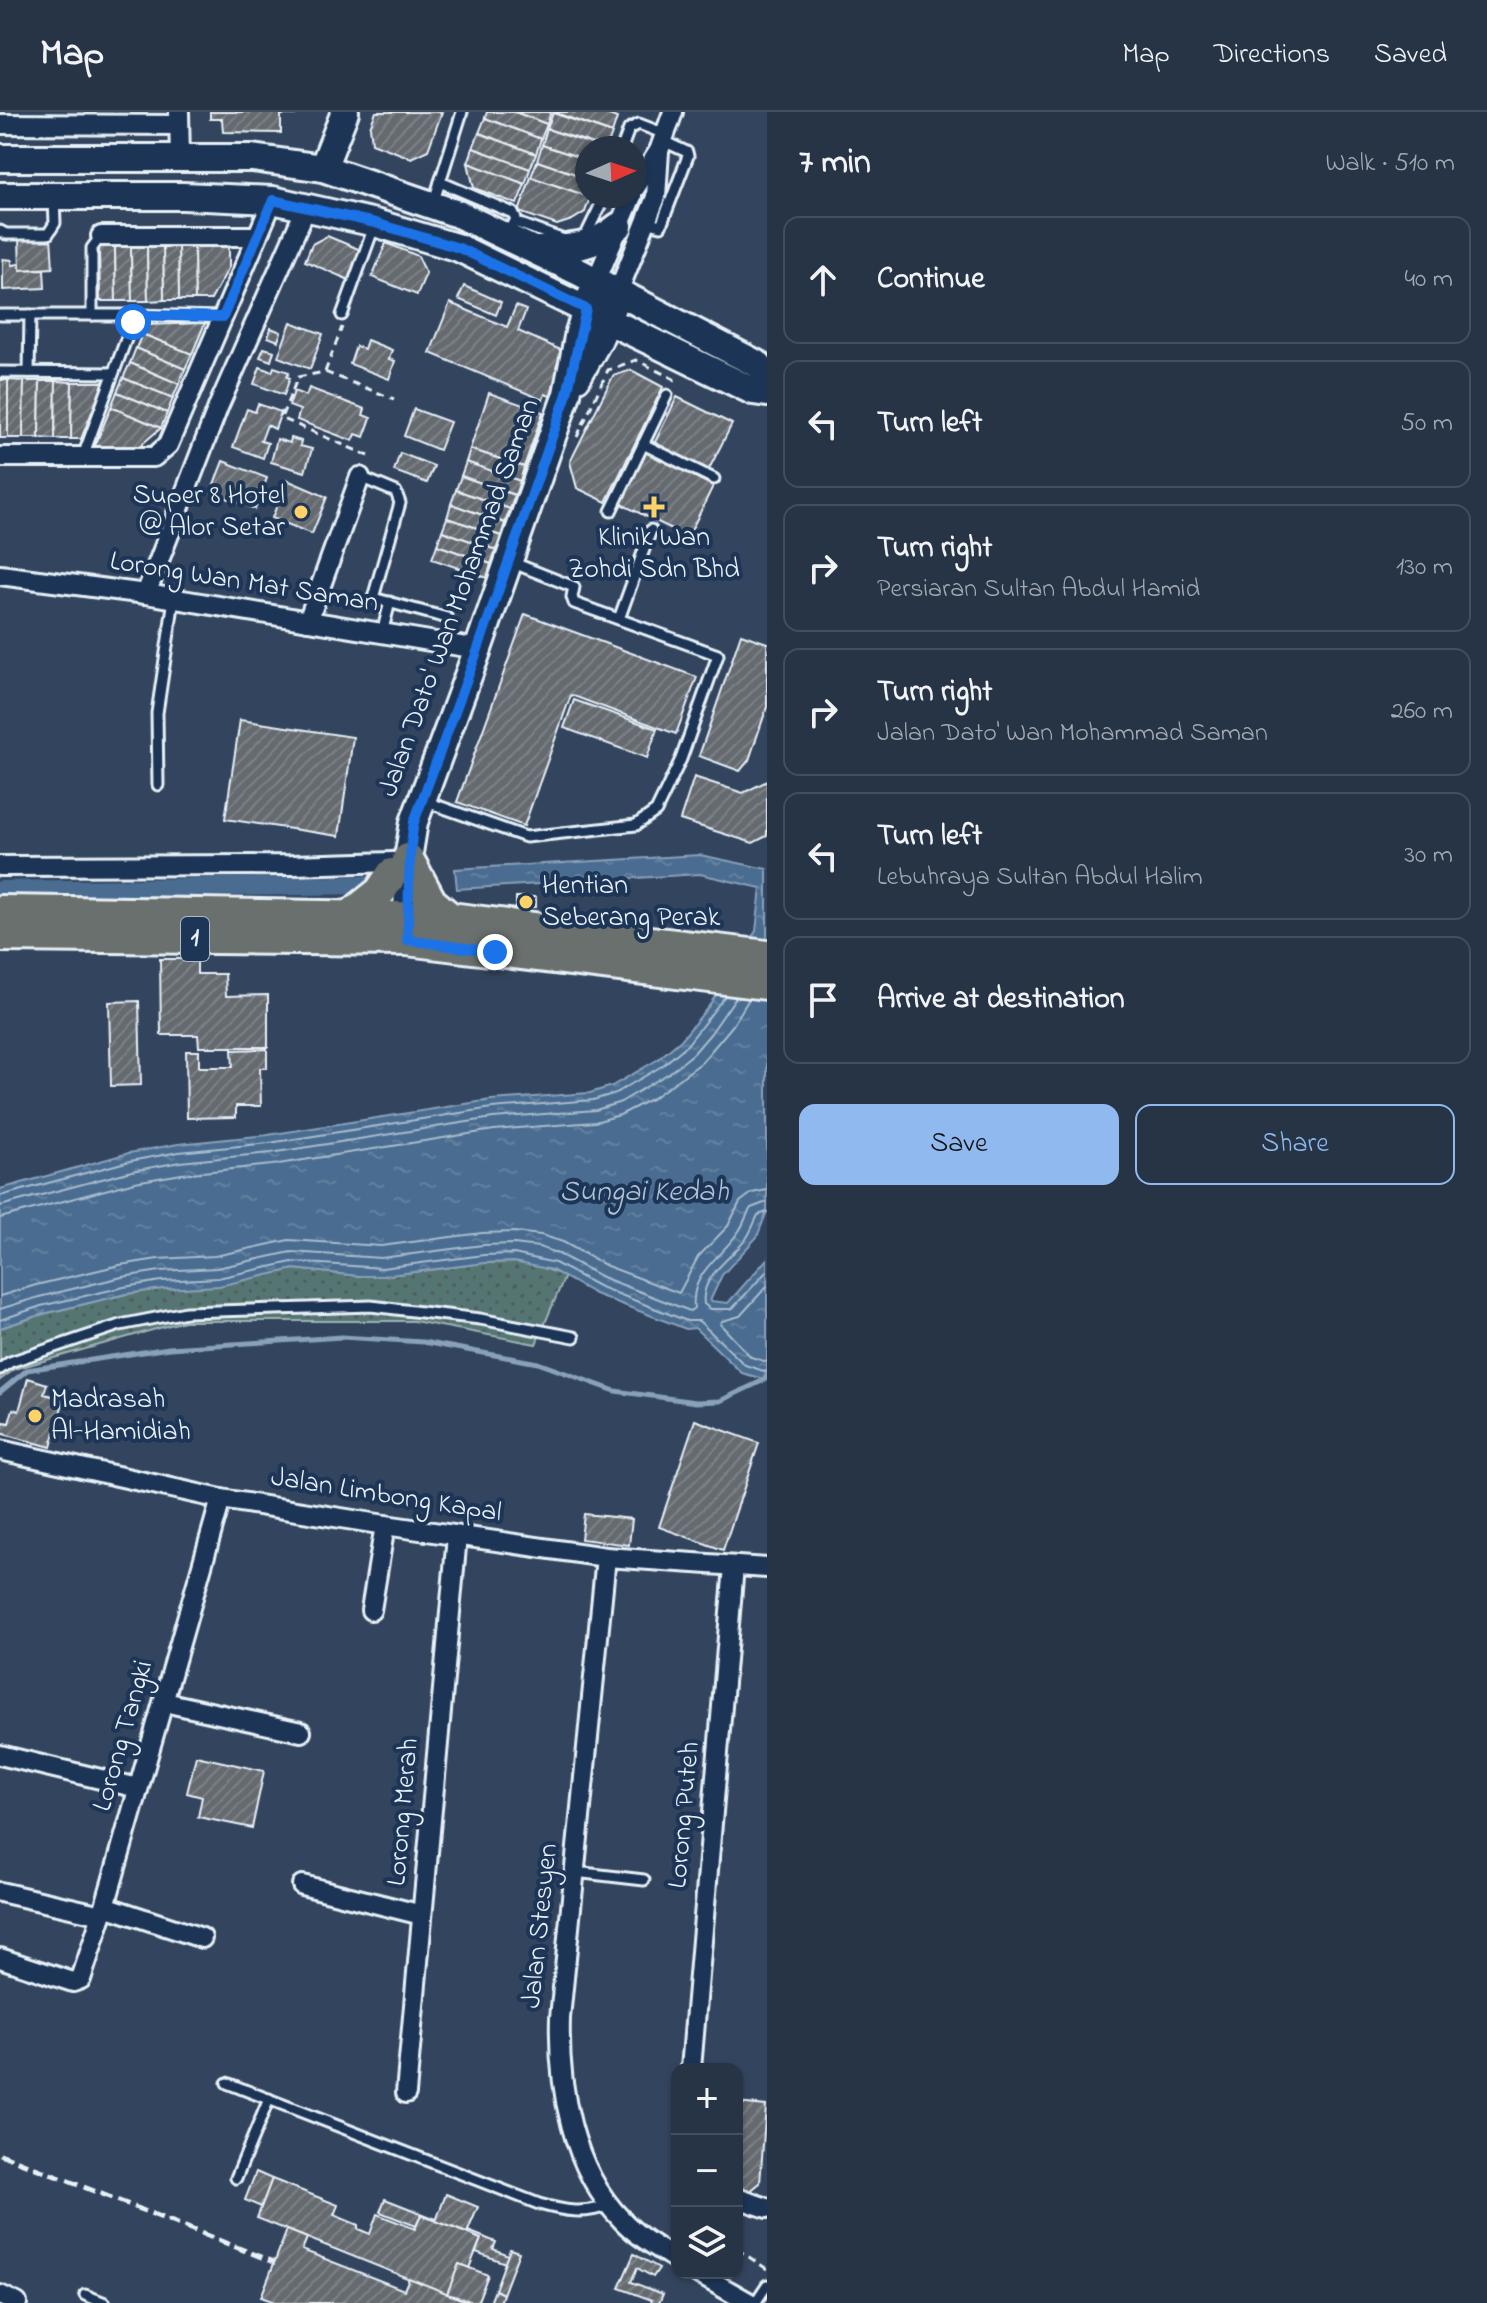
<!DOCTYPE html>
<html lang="en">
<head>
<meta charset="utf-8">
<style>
	body { margin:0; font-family:"Indie Flower",sans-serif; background:#323f51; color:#f1f3f6 }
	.controls { position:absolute; right:24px; bottom:24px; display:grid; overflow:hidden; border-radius:16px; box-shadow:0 2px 6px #0004 }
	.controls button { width:72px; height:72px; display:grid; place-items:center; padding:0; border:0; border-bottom:2px solid #424f5f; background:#263446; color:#f1f3f6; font:40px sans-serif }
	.compass { position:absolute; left:575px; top:24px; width:72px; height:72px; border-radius:50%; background:#263446; box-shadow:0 2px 6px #0004; rotate:87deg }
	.stop { position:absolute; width:24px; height:24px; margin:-18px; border:6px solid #1a73e8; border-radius:50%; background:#fff }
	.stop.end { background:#1a73e8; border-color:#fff; box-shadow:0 2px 8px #0008 }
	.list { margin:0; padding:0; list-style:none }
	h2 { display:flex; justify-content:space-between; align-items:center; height:104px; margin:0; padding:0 32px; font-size:34px }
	h2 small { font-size:26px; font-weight:400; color:#a4aab3 }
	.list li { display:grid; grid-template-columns:52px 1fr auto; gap:24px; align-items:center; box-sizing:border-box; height:128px; margin:0 16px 16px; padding:0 16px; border:2px solid #424f5f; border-radius:16px }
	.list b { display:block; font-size:30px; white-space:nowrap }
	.list p { margin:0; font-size:26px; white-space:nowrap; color:#a4aab3 }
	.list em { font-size:26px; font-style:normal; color:#a4aab3 }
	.actions { display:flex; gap:16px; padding:24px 32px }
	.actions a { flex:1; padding:18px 0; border:2px solid #90b9f0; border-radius:16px; text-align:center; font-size:28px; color:#90b9f0 }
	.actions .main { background:#90b9f0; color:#111 }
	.icon { flex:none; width:44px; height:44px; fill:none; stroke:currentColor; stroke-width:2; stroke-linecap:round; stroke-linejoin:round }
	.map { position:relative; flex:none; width:767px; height:2191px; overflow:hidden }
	header { display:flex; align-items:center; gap:48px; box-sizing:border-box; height:112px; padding:0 40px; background:#263446; border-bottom:2px solid #424f5f }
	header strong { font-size:38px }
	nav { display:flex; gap:44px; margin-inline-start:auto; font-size:28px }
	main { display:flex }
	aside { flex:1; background:#263446 }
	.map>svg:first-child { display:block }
</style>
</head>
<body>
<header>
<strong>Map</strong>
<nav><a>Map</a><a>Directions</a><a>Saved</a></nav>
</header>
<main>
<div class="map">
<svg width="767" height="2191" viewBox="0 0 767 2191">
	<defs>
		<pattern id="park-dots" width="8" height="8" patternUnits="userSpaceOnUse" patternTransform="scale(2)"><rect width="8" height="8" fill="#557472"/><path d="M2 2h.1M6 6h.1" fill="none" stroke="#4d5c5c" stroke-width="1.8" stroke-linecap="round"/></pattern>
		<pattern id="water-ripples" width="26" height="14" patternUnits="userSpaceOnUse" patternTransform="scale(2)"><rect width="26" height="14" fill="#496c90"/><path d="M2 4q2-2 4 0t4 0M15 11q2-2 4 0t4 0" fill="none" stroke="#6381a0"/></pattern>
		<pattern id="building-hatch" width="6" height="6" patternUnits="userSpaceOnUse" patternTransform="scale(2)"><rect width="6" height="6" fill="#656b70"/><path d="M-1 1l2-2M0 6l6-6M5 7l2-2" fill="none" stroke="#7b8185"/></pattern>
	</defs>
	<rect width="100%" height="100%" fill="#33455e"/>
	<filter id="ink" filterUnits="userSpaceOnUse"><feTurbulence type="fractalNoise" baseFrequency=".0125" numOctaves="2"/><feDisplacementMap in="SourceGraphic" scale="16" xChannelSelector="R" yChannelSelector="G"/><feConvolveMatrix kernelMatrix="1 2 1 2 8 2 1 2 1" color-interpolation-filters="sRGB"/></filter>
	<g filter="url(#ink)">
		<path fill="url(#park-dots)" stroke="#9eb2b5" stroke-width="2" d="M514,1150L536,1153L565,1164L536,1232L414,1209H184L15,1257L0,1268V1216L43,1202L126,1182L162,1177L219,1173L294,1157L359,1164H382L484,1151Z"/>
		<path fill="url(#water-ripples)" stroke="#89a1ba" stroke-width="2" d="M700,743L767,757V1099L757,1125L722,1163L710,1189L728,1191L767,1147V1268L742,1261L695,1216L686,1217L595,1182L552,1158L514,1150L484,1151L382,1164H359L294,1157L219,1174L162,1177L126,1182L43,1202L0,1216V1077L129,1041L178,1032L268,1023L491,988L590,981L612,974L657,948L681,928L709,894L756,819L761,776L700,762L457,777L455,757Z"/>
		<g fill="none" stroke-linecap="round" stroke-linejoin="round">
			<g stroke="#a8bcce" stroke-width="2">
				<path d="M0,1084L130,1049L179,1040L269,1031L492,996L593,988L616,981L662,954L687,933L725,884"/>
				<path d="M0,1094L132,1059L180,1050L270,1041L493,1006L596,998L621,990L669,961L693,942L711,921L736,885"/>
				<path d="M767,1100L758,1103C754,1111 751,1120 746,1127C731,1147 700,1164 704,1192L710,1197H732L767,1159"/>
				<path d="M0,1106L135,1070L182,1062L272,1053L494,1018L595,1010L620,1003L653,986L701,951L733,913L749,887"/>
				<path d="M767,1174L740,1204L722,1209L720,1212L751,1245L767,1250"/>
				<path d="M0,1184L36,1173L120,1153L158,1147L215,1144L289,1128L381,1134L482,1121L514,1120L541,1123L563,1130L607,1154L679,1181L698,1145L728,1114L740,1090L752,1081L767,1078"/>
				<path d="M0,1197L39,1185L122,1165L160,1159L217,1156L291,1140L381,1146L483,1133L514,1132L539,1135L559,1142L602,1165L690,1199L694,1196C690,1160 722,1145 739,1119C744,1112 746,1103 751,1096L767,1090"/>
				<path d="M0,1208L41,1194L124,1175L161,1169L218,1166L292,1150L382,1156L484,1143L514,1142L555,1151L598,1174L687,1209H699L745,1253L767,1260"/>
			</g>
			<path stroke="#89a1ba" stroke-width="5" d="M0,1280L27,1258L169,1236L342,1225L423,1230L538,1251L615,1279L696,1290L720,1289L764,1268L767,1263"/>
			<path stroke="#496c90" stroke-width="18" d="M0,778L364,773"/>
		</g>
		<g fill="url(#building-hatch)" stroke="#e8f1f8" stroke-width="2">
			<path d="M210,0H295V3H281V21L223,20L222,7H210Z"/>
			<path d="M376,0H442L428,38L411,46L372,31L370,15Z"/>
			<path d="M487,0H515L547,12L541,27L485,6Z"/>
			<path d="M515,0H551L547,12Z"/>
			<path d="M553,0H601L617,6L612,21Z"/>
			<path d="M553,1L612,21L607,36L547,17Z"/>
			<path d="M485,6L541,27L536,42L479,21Z"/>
			<path d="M547,17L603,36H587V48L542,33Z"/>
			<path d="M479,21L536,42L530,57L473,36Z"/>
			<path d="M542,33L587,48V66L537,49Z"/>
			<path d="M473,36L530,57L525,72L468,51Z"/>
			<path d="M537,49L587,66V84L531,65Z"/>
			<path d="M468,51L525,72L517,92L474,76Z"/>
			<path d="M531,65L590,85L585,100L572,108L557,113L519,100Z"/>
			<path d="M327,124L361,138L349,168L305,149L312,132Z"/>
			<path d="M51,125L53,156L20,158L19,126Z"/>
			<path d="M386,131L418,144L426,161L417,183L372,165Z"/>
			<path d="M178,134H194L195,188H179Z"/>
			<path d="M178,134L179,188H164L163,135Z"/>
			<path d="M194,134H229V155L211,188H195Z"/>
			<path d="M99,135H115L116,189H100Z"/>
			<path d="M115,135H131L132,189H116Z"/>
			<path d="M131,135H147L148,189H132Z"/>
			<path d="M147,135H163L164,188L148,189Z"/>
			<path d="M3,147L12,148V153L20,152V158L44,157L45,176L3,178Z"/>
			<path d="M464,174L501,190L496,203L458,187Z"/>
			<path d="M450,191L507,215L516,194L526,198L518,219L563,239L556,255L564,258L553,285L545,282L543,288L430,241Z"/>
			<path d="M291,210L323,222L310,257L278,245Z"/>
			<path d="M205,211L192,242L142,222L145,213Z"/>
			<path d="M271,216L281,220L278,229L268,225Z"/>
			<path d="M142,222L192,242L185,257L136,236Z"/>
			<path d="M367,228L392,238L389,247L395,249L389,267L350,252L356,234L364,237Z"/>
			<path d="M136,236L185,257L179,272L130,251Z"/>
			<path d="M264,236L274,239L271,249L260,245Z"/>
			<path d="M130,251L179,272L173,286L123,266Z"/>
			<path d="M260,255L272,260L274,255L289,260L287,265L290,266L284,283L254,272Z"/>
			<path d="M631,258L663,275L606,390L577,376L570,350L613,264Z"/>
			<path d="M123,266L173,286L167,301L117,280Z"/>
			<rect x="0" y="268" width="8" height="58"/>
			<path d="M8,268L24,269L23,326H8Z"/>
			<path d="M24,269H40L39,326H23Z"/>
			<path d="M40,269H56L55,327L39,326Z"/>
			<path d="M56,269L72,270L71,327H55Z"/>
			<path d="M72,270H104L81,327H71Z"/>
			<path d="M309,276L365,297L363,303L371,306L364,325L356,322L353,329L297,308L300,298L289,294L294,279L306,284Z"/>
			<path d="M117,280L167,301L161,316L111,295Z"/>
			<path d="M489,281L543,300L524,355L470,337Z"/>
			<path d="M677,285L732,312L707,361L653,334Z"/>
			<path d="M258,292L281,300L275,317L267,313L261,329L268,331L263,346L233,335L247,297L255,300Z"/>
			<path d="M111,295L161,316L136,337L94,336Z"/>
			<path d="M414,297L450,310L439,338L404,324Z"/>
			<path d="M291,326L301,329L300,334L312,337L305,360L271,350L277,327L290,331Z"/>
			<path d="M470,337L524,355L520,369L466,350Z"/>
			<path d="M643,338L713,374L688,425L617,390Z"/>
			<path d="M400,341L434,354L427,371L394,359Z"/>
			<path d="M223,349L267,366L255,397L211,380Z"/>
			<path d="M466,350L520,369L515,383L461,364Z"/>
			<path d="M461,364L515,383L510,397L456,378Z"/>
			<path d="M287,368L327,385L312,422L272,406Z"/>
			<path d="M456,378L510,397L505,411L451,392Z"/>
			<path d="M451,392L505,411L501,424L447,406Z"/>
			<path d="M447,406L501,424L496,438L442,419Z"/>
			<path d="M442,419L496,438L491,452L437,433Z"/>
			<path d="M437,433L491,452L487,466L432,447Z"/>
			<path d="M525,502L697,565L676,622L571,583L524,714L457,690Z"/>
			<path d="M741,522L767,531V595L749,648L740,659L699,644Z"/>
			<path d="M574,588L657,617L647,646L564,616Z"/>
			<path d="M240,608L353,625L339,724L225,707Z"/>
			<path d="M694,665L743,681L767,669V724L753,731L680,708Z"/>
			<rect x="516" y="785" width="20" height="10"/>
			<path d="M160,847H197V862H225L226,884L268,883V935H199L198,923H161Z"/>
			<path d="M139,889L141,973L111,974L109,890Z"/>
			<path d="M267,937V956H260L261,994H236V1005L187,1006L186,939H199V955H233L232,938Z"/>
			<path d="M28,1266L47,1272L44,1282L64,1287L51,1335L0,1321L4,1310L9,1311L13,1297L19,1299Z"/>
			<path d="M695,1308L759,1331L723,1438L659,1415Z"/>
			<path d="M584,1402L632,1407L629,1433L581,1427Z"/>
			<path d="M196,1644L264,1659L252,1716L198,1705L202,1685L187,1681Z"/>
			<path d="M737,1991L766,1994L760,2071L744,2084L737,2080Z"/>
			<path d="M256,2060L272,2067L261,2095L245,2088Z"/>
			<path d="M272,2067L338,2093L334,2103L358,2113V2117L370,2122L377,2102L415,2117L421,2103L481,2127L469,2156L459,2152L447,2182L257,2106Z"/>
			<path d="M446,2082L478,2095L467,2121L436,2109Z"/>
			<path d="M385,2087L436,2107L421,2103L416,2114L380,2100Z"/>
			<path d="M287,2118L307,2126L302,2138L404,2178L409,2166L471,2191H277L261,2185Z"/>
			<path d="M468,2119L496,2130L493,2137L508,2143L505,2151L476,2140L481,2127L467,2121Z"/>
			<path d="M510,2137L519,2140L503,2182L495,2178Z"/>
			<path d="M634,2142L659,2156L653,2165L637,2156L631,2170L663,2182L659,2191H651L652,2188L619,2176Z"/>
			<path d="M459,2152L488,2163L477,2191L447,2182Z"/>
			<path d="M495,2178L503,2182L500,2191H490Z"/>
		</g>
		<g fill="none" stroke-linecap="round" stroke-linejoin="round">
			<g stroke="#e8f1f8" stroke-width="15">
				<g id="lane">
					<path d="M622,36L629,17L639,12L665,22"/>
					<path d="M440,70L513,101L516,107L513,113"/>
					<path d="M433,92L462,0"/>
					<path d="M515,110L564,128"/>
					<path d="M646,110L661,114L688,44L687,40L663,29"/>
					<path d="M0,119L6,122H48L55,111L54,87"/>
					<path d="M586,123L605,84"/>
					<path d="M0,203H135L83,344"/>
					<path d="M92,203V136L101,124"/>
					<path d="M135,203L223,205"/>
					<path d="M342,203L375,112"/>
					<path d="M0,260L113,261"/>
					<path d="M29,260L30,203"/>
					<path d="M643,332L714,367"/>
					<path d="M360,365L396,380L400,391L373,486L447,506"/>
					<path d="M611,399L667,283"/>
					<path d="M619,507L651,418"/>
					<path d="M382,521L390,490"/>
					<path d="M158,673L157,601L174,487"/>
					<path d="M424,689L526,725L636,713L656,699L681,647L718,543L574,491L572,485L574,475L511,450"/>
					<path d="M0,1257L10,1250L120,1213L186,1200L371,1194L480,1207L574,1225"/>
					<path d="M575,1760L644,1768"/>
					<path d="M227,1971L539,2092C564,2099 584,2103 609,2093"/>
					<path d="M236,2066L269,1987"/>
					<path d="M85,2183L105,2191"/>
					<path d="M755,2191L767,2173"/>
				</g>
			</g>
			<g stroke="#e8f1f8" stroke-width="24">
				<g id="street">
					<path d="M179,0L180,47"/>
					<path d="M0,12L179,13"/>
					<path d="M635,76L659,39L673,0"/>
					<path d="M101,124H257"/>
					<path d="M596,169L632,84"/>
					<path d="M618,180L656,85L659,39"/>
					<path d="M0,345H154L168,333L273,88"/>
					<path d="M0,463L146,482L478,537"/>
					<path d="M146,482L219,293L307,94"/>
					<path d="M308,509L360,365"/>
					<path d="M0,754L292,753L393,750"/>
					<path d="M0,1338L221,1387L385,1413L606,1445L767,1456"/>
					<path d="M606,1445L560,1906C558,1975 572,2057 622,2108C638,2125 658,2136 677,2148"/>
					<path d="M371,1498L385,1413"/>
					<path d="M164,1590L301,1620"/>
					<path d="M0,1643L138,1676"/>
					<path d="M302,1773L422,1803"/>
					<path d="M0,1780L102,1803"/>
					<path d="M105,1794L202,1826"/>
					<path d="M0,1846L73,1870L81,1867L105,1794L221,1387"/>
					<path d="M691,1957L734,1454"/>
					<path d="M406,1981L457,1424"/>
					<path d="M737,2086L767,2096"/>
					<path d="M697,2161L750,2191"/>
					<path d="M0,2183L17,2191"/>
				</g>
			</g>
			<g stroke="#e8f1f8" stroke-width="32">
				<g id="secondary">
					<path d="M0,46H252L323,56L458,102L577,159L759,253L767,263"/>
					<path d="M323,56L345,0"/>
					<path d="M0,84H183L273,88L375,111L459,136L753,279L767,281"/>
					<path d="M538,138C572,136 592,136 619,114"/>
					<path d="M577,266L599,227L613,194"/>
					<path d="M407,826L408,747L414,710L478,537L567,282L579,220L591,184"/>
				</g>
			</g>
			<g stroke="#e8f1f8" stroke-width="36">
				<g id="primary">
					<path d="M408,747L431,790L450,806"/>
					<path d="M0,799L450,806L767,844"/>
					<path d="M351,803L380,780L392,762"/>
					<path d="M0,824L407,828L767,872"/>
				</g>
			</g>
			<g stroke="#e8f1f8" stroke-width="3" stroke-dasharray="8 6" stroke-linecap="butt">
				<path d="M325,260L342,215"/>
				<path d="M577,325L608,258L636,248L674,267L671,273"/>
				<path d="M369,344L281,306L298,265L325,260L394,287"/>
				<path d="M737,2137L767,2157"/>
			</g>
			<use href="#lane" stroke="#1d3557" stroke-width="9"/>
			<use href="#street" stroke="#1d3557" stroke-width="18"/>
			<use href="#secondary" stroke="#1d3557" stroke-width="26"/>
			<use href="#primary" stroke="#6b706d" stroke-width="30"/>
			<path stroke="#e8f1f8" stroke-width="5" stroke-dasharray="12 6" stroke-linecap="butt" d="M0,2042L274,2150"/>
		</g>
	</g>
	<g fill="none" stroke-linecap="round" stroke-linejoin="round" filter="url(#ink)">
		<path stroke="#1a73e8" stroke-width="10" d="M133,210L135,203L223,205L273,88L375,111L459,136L586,197L567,282L478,537L414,710C407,750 410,789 407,828L495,840"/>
	</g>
	<g fill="#ffd166" stroke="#1d3557" stroke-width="3">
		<path d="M650 383h8v8h8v8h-8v8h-8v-8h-8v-8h8z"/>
		<circle cx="301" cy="400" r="8"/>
		<circle cx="526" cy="790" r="8"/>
		<circle cx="35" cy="1304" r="8"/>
	</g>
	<g text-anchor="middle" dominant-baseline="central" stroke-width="8" stroke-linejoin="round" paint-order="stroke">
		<rect fill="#1d3557" stroke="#abb9c8" stroke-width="2" x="181" y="805" width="28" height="44" rx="6"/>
		<g font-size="26" font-weight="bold" fill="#e8f1f8">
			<text x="195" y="827">1</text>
		</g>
		<g font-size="28" fill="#e8f1f8" stroke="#1d3557" text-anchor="start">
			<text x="285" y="384" text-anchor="end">Super 8 Hotel<tspan x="285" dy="32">@ Alor Setar</tspan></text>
			<text x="654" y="426" text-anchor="middle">Klinik Wan<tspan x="654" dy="32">Zohdi Sdn Bhd</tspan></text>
			<text x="542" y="774">Hentian<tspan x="542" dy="32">Seberang Perak</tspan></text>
			<text x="51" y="1288">Madrasah<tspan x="51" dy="32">Al-Hamidiah</tspan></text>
		</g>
		<g font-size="28" fill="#e8f1f8" stroke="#1d3557">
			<text transform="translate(244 471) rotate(9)">Lorong Wan Mat Saman</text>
			<text transform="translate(460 486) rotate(-70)">Jalan Dato' Wan Mohammad Saman</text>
			<text transform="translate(386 1384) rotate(9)">Jalan Limbong Kapal</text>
			<text transform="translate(124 1624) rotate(-74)">Lorong Tangki</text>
			<text transform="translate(404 1700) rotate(-85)">Lorong Merah</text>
			<text transform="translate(685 1703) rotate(-85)">Lorong Puteh</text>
			<text transform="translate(541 1814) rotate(-84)">Jalan Stesyen</text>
		</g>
		<g font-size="30" font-style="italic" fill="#b0c2d4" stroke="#1d3557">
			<text x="644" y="1081">Sungai Kedah</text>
		</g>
	</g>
</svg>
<div class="controls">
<button>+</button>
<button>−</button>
<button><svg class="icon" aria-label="layers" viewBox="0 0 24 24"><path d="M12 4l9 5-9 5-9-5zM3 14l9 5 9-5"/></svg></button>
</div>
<svg class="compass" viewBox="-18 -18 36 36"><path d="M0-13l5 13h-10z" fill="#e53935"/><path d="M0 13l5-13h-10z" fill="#a4aab3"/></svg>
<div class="stop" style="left:133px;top:210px"></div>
<div class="stop end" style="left:495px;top:840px"></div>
</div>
<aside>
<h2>7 min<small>Walk · 510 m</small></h2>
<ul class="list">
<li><svg class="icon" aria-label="ahead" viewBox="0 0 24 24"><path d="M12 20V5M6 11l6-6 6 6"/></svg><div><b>Continue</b></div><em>40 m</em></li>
<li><svg class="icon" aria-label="left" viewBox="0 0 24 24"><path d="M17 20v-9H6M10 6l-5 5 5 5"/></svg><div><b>Turn left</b></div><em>50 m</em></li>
<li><svg class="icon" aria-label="right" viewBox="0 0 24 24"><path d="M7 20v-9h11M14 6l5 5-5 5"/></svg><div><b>Turn right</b><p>Persiaran Sultan Abdul Hamid</p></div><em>130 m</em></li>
<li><svg class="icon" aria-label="right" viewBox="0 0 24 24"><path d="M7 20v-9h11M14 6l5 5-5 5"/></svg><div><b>Turn right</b><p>Jalan Dato' Wan Mohammad Saman</p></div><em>260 m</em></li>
<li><svg class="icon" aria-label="left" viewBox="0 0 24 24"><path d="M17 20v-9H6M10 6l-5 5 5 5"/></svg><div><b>Turn left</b><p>Lebuhraya Sultan Abdul Halim</p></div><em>30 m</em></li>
<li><svg class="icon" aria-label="arrive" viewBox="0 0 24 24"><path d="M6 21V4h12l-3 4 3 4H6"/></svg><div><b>Arrive at destination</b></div></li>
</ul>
<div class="actions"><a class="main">Save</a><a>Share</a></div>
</aside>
</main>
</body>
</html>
